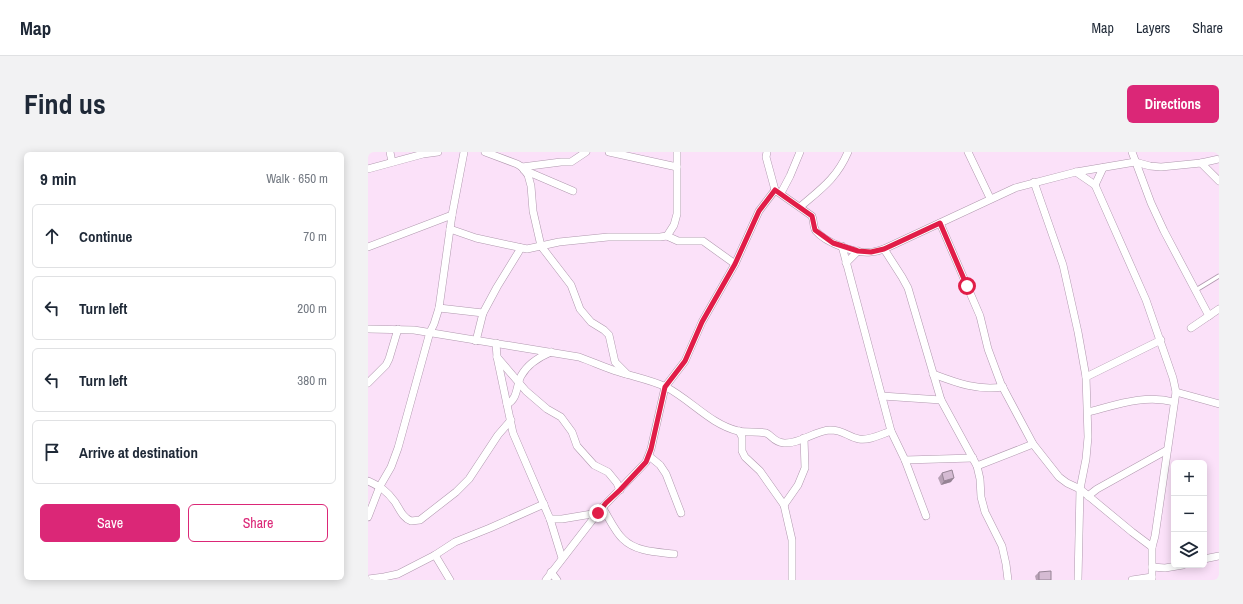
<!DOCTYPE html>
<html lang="en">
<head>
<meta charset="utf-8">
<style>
	body { margin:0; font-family:"Archivo Narrow",sans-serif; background:#f2f2f3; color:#1f2937 }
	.controls { position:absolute; right:12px; bottom:12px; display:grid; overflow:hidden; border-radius:6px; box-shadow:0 2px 10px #0003 }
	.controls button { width:36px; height:36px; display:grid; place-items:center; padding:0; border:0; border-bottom:1px solid #e0e1e3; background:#fff; color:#1f2937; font:20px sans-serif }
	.stop { position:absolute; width:12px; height:12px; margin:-9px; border:3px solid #e11d48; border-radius:50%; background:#fff }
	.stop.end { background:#e11d48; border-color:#fff; box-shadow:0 1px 4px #0008 }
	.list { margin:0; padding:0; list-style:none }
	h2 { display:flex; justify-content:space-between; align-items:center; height:52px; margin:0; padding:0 16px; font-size:17px }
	h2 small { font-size:13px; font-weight:400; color:#747a83 }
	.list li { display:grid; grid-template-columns:26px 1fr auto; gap:12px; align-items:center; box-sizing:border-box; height:64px; margin:0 8px 8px; padding:0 8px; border:1px solid #e0e1e3; border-radius:6px }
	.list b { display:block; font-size:15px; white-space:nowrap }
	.list em { font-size:13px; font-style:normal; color:#747a83 }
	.actions { display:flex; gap:8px; padding:12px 16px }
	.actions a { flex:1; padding:9px 0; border:1px solid #db2777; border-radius:6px; text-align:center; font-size:14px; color:#db2777 }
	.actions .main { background:#db2777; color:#fff }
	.icon { flex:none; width:22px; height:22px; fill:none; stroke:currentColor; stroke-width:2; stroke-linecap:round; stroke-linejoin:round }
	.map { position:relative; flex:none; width:851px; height:428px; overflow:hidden; border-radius:6px }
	header { display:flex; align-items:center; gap:24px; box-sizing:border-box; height:56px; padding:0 20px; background:#fff; border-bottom:1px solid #e0e1e3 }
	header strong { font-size:19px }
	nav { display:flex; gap:22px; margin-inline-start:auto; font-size:14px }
	.intro { display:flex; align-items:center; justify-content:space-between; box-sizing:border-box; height:96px; padding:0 24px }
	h1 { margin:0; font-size:28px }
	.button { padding:10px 18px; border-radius:6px; background:#db2777; color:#fff; font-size:14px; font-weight:700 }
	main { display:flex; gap:24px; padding:0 24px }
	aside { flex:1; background:#fff; border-radius:6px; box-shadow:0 2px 10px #0003 }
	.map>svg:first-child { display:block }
</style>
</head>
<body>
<header>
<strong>Map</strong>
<nav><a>Map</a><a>Layers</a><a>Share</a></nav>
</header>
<div class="intro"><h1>Find us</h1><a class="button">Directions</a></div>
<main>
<aside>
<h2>9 min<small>Walk · 650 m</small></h2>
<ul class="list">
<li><svg class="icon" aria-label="ahead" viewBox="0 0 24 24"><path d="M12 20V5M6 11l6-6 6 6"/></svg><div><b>Continue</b></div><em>70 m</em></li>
<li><svg class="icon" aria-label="left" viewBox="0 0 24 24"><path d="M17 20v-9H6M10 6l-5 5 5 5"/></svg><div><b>Turn left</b></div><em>200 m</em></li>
<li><svg class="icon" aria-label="left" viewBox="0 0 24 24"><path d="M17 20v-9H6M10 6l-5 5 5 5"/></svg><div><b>Turn left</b></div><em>380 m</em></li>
<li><svg class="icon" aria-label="arrive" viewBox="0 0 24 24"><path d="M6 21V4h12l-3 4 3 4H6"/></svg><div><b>Arrive at destination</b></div></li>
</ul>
<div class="actions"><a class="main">Save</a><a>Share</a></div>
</aside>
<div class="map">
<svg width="851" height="428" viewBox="0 0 851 428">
	<rect width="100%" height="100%" fill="#fbe1f9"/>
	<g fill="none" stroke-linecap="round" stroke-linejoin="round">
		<g stroke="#b098ae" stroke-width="5">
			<path id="lane" d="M828,138L851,124"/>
		</g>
		<g stroke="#b098ae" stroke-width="8">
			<g id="street">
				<path d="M22,0L24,10"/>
				<path d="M117,0L149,12L154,15L160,23L163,34L165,59L173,94L203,133L212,157L223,170L236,178L241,183L247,210L259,222"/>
				<path d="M241,0L309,15"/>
				<path d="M399,0L398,5L407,38L444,64C446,69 445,75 448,79C458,91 488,102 503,100C507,100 512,98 516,97L647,36L708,20L767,10L782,14L793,15L833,11L851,7"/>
				<path d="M600,0L622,46"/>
				<path d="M764,0L783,51L796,79L841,164"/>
				<path d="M833,11L851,29"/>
				<path d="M154,15L193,10H203L218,0"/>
				<path d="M0,17L55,2L70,0"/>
				<path d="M156,18L205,39"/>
				<path d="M708,20L727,33L778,148L805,226L808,240L787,384L784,395V428"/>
				<path d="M666,30L695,113L710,180L718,225L720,285L718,307L712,337L710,428"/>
				<path d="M727,33L735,16"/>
				<path d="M413,41L422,24L432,0"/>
				<path d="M432,55C453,37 469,26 480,0"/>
				<path d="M572,71L612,164L620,197L633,232L665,292L691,325L699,331L712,337L764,380L784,395"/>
				<path d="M82,77L108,86L159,97L191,90L240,85H292L299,84L310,89H335L367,112"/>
				<path d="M299,84L306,73L309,62V0"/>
				<path d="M474,94L523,279L537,308L558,364"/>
				<path d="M0,95L84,63"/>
				<path d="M516,97L534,125L540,136L573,248L609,314L612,327L613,345L617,360L634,394L638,412L640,428"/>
				<path d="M478,111L490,99"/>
				<path d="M71,156L115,161"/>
				<path d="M823,176L851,157"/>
				<path d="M0,177L46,178L211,205C225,210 238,216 251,220C267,225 283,228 298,235C323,248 342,272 370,279C379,281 389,279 398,281C405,284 405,290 416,291C432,292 446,279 462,278C476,278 480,285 491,287C501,289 514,282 523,279"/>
				<path d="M108,189L115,161L129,135L153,96"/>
				<path d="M128,191L129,205L145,281L182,367L194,406"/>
				<path d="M129,205L158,239L179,257L193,265L204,280L209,294L226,313L240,320L249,331L252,338"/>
				<path d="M565,222C589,231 610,239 635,235"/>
				<path d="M718,225L793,188"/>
				<path d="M0,231L18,213L21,207L30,177"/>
				<path d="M808,240L851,252"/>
				<path d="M514,244L573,248"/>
				<path d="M139,252C150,247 148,234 153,224C159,213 171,205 183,200"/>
				<path d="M720,260C748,253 777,242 806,250"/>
				<path d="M371,279L374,285V299L377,305L392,319L416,353L424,388V428"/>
				<path d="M281,304L292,313L298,322L313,361"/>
				<path d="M537,308L605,306"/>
				<path d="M609,314L665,292"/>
				<path d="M0,329C13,335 19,339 27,350C32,358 35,366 43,369L52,368L88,340L101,327L130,283L143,268"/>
				<path d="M720,344L729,337L799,298"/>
				<path d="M416,353L430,333L437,316L436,286"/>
				<path d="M234,355C240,364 247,380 255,387C268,400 289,400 306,402"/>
				<path d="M0,365L12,334L23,315L30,296L62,180L66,172L71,156L84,63L96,0"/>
				<path d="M182,367H194L230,361"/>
				<path d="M67,403L82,428"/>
				<path d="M836,407L851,404"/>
				<path d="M784,415L797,416L815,413"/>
				<path d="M183,420L189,428"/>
				<path d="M0,427L16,425L30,422L67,403L87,390L122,376L176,352"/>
				<path d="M178,428L232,358L278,310L283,297L297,235L317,209L334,170L367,112L391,59L407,38"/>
				<path d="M764,428L784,425"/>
			</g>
		</g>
		<use href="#lane" stroke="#fff" stroke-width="3.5"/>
		<use href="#street" stroke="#fff" stroke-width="7"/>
	</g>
	<g fill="#b7a1b5">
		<path d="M574,321L583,330L573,333L570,326Z"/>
		<path d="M671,420L683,428H668L667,424Z"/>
	</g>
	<path fill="#958394" d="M586,326L583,330L573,333L576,329Z"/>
	<g fill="#d5bbd3" stroke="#958394">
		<path d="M584,318L586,326L576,329L574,321Z"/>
		<path d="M683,419V428H671V420Z"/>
	</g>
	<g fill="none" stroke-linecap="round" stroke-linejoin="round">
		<path stroke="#e11d48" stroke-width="5" d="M230,361L238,351L252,338L278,310L283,297L297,235L317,209L334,170L367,112L391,59L407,38L444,64L447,78L465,91L490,99L503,100L516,97L572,71L599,134"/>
	</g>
</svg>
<div class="controls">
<button>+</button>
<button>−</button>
<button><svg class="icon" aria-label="layers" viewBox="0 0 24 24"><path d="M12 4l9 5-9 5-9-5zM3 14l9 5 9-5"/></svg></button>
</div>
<div class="stop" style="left:599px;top:134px"></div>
<div class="stop end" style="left:230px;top:361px"></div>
</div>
</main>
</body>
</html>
